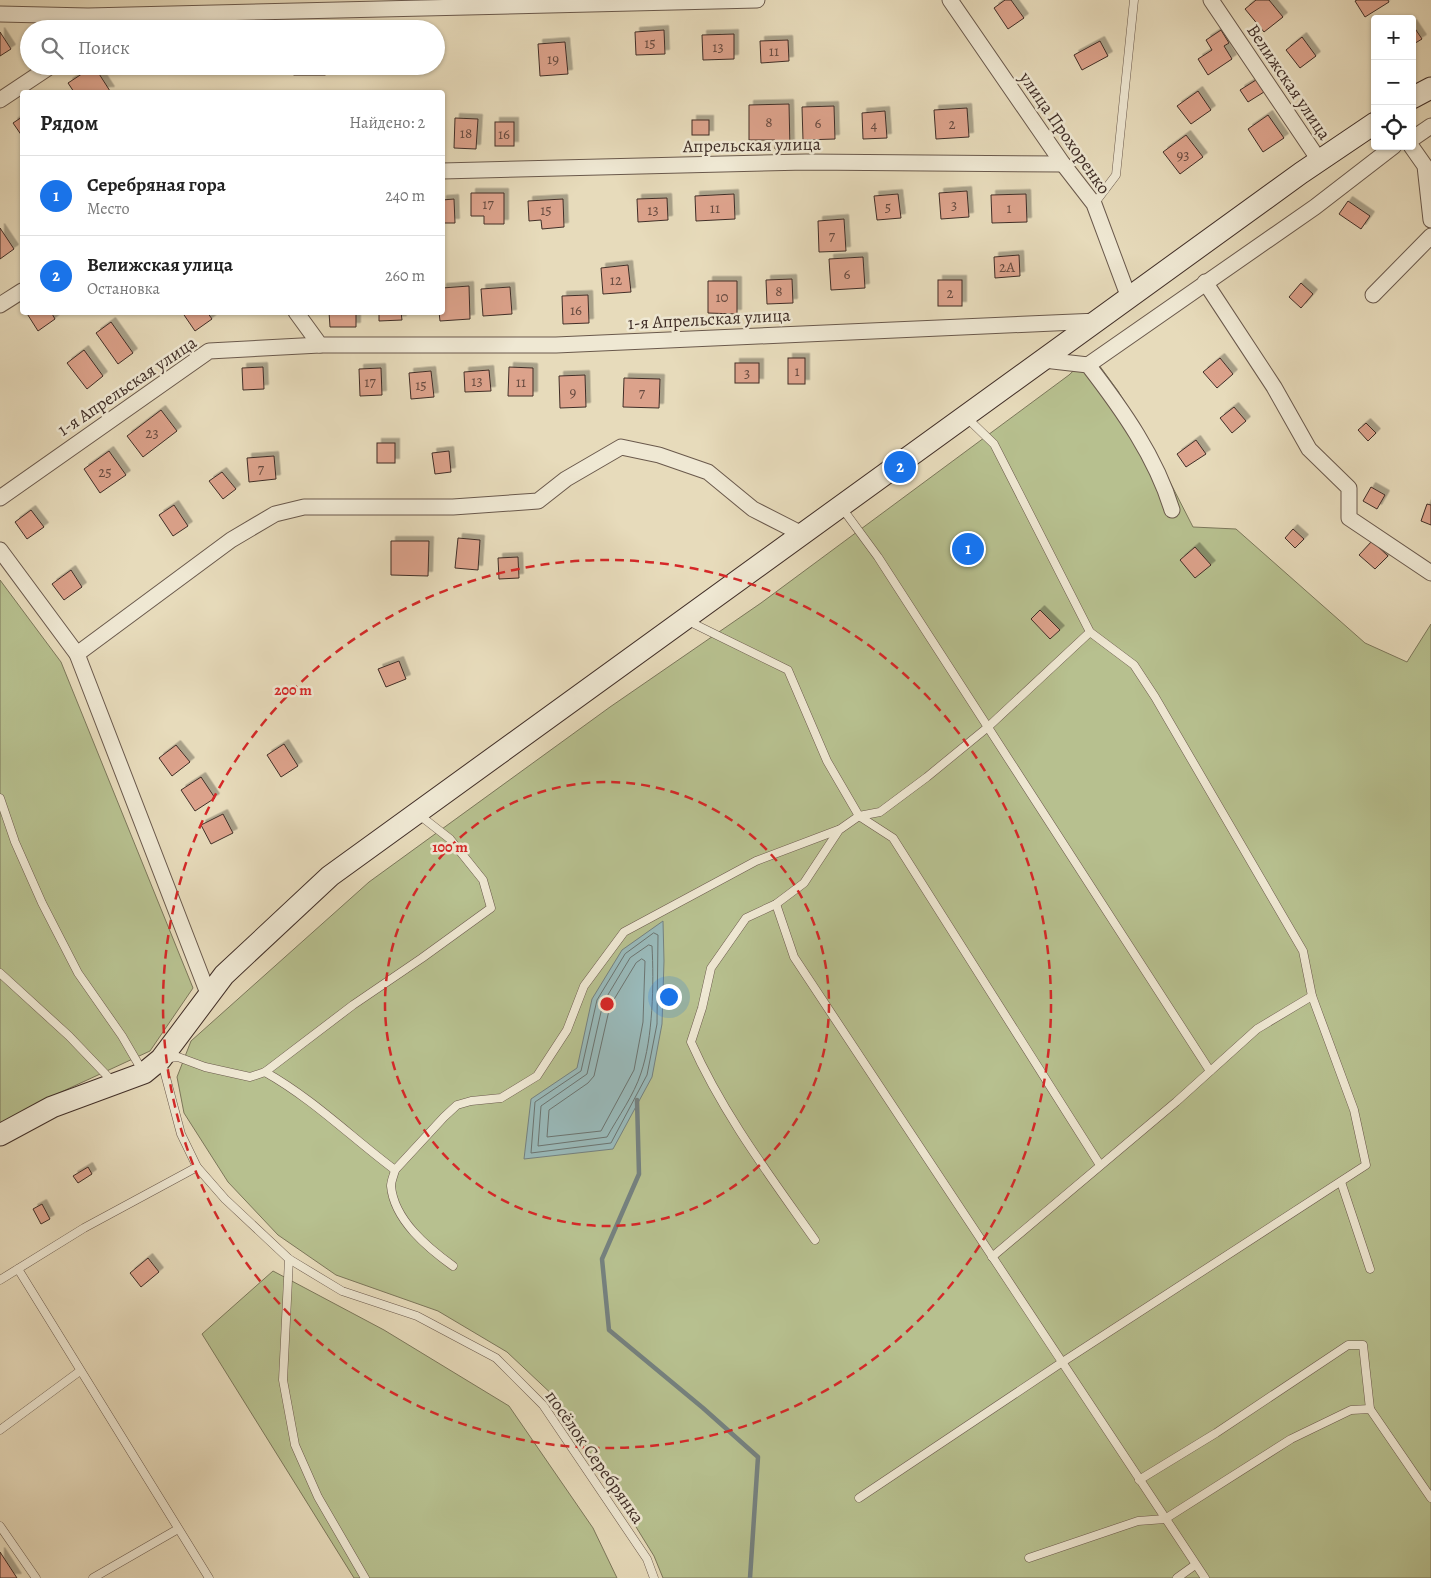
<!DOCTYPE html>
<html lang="ru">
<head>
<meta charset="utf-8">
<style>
	body { margin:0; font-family:Alegreya,serif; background:#f2f2f2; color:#222 }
	.controls { position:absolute; right:15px; top:15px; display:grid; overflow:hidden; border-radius:5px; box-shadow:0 1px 4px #0004 }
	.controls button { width:45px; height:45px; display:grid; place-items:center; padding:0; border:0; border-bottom:1px solid #e0e0e0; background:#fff; color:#222; font:25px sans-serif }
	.you { position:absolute; left:668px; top:996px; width:18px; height:18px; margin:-12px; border:4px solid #fff; border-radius:50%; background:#1a73e8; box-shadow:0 0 0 8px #1a73e833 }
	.badge { display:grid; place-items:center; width:32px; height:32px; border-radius:50%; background:#1a73e8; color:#fff; font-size:16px; font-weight:700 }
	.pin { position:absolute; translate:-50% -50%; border:2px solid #fff; box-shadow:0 1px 5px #0006 }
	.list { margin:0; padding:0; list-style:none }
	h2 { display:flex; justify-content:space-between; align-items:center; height:65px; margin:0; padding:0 20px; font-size:21px }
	h2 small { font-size:16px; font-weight:400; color:#767676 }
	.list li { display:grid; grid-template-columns:32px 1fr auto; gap:15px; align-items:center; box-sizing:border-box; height:80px; padding:0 20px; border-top:1px solid #e0e0e0 }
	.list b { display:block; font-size:19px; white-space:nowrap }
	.list p { margin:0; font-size:16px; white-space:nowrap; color:#767676 }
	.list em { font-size:16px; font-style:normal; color:#767676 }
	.icon { flex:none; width:28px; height:28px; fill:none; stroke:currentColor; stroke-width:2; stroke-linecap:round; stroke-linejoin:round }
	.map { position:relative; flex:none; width:1431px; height:1578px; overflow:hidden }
	.search { position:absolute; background:#fff; box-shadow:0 1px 4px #0004; left:20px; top:20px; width:425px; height:55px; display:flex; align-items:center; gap:12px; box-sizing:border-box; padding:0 18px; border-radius:28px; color:#767676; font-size:19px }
	.panel { position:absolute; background:#fff; box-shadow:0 1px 4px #0004; left:20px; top:90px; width:425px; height:225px; border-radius:5px }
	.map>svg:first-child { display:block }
</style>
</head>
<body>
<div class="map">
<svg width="1431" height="1578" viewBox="0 0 1431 1578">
	<defs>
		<filter id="shadow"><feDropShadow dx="4.5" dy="-4.5" stdDeviation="0" flood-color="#0004"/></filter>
	</defs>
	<rect width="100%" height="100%" fill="#e7dbbb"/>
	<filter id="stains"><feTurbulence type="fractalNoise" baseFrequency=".004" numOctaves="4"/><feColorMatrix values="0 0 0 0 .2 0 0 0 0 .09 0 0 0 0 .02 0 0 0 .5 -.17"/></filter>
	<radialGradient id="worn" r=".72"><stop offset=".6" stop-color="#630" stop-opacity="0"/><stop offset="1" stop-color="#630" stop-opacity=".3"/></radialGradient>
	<g fill="#b7c08f" stroke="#7c775b">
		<path d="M1091,354L1118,391L1152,447L1193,527L1236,529L1365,643L1407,662L1431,624V1578H663L654,1556L557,1399L507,1352L438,1311L336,1275L278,1235L228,1182L184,1113L177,1077L191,1041L369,882L610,707L761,603L1069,375Z"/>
		<path d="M0,580L61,662L193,988L150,1051L59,1093L0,1124Z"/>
		<path d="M273,1271L384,1330L509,1406L593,1528L617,1578H354L202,1334Z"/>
	</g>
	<path fill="#99b9b9" stroke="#75817f" d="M663,921L664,961L662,1024L652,1077L613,1149L524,1159L531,1099L577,1068L592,999L622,950Z"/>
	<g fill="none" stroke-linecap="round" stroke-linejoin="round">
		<g stroke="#6c7470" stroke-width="1">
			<path d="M654,933L658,935L657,1024L647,1075L611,1143L531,1153L535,1102L581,1071L597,1000L625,954Z"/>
			<path d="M649,945L652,946C654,983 653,1038 641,1073C634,1095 618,1117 607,1137L538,1146L541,1106L587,1074L603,1003L630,958Z"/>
			<path d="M642,959L645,961L643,1022L634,1070L601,1131L547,1137L549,1110L588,1083L594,1076L610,1006L636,963Z"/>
		</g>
		<path stroke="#75817f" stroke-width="4.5" d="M637,1100L639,1174L602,1259L609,1330L703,1408L758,1457L750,1578"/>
	</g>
	<g fill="#dca28b" stroke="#402e27" filter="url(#shadow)">
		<path d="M1005,0H1011L1024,18L1008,29L994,8Z"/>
		<path d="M1256,0H1269L1283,17L1264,32L1245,9Z"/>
		<path d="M1357,0H1388L1389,2L1365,17L1355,1Z"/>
		<path d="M1412,24L1422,39L1412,45Z"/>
		<path d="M664,30L665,54L636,55L635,32Z"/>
		<path d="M1221,30L1229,43L1224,46L1232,59L1208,75L1198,59L1212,50L1206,40Z"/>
		<path d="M0,32L11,49L0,56Z"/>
		<path d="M734,34V59L703,60L702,35Z"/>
		<path d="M1302,37L1316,56L1300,68L1286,50Z"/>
		<path d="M788,40L789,61L761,63L760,41Z"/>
		<path d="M1100,41L1108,56L1082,70L1074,55Z"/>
		<path d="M565,42L568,74L540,76L538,44Z"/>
		<path d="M94,66L110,91L74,92L68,83Z"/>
		<rect x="294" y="66" width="31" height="9"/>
		<path d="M1256,80L1264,92L1248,102L1240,90Z"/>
		<path d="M1198,91L1211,110L1191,124L1177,106Z"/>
		<path d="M789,104L790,149H775V140H749V105Z"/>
		<path d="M834,106L835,139L803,140L802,107Z"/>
		<path d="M967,108L969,137L936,139L934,110Z"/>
		<path d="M885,111L887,138L863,139L862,113Z"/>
		<path d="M1268,115L1284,138L1263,152L1248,129Z"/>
		<path d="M22,117V136L13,123Z"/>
		<path d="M455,118L478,119L476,149L454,148Z"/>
		<rect x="692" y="120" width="17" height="15"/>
		<rect x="495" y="122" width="19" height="24"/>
		<path d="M1186,135L1203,157L1180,174L1163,152Z"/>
		<path d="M967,191L969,217L941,219L939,193Z"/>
		<path d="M471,193H504V224H484V216H471Z"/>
		<path d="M734,194L735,219L696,221L695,196Z"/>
		<path d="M898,194L901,218L877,220L874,196Z"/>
		<path d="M1026,194L1027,222L992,223L991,195Z"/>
		<path d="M667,198L668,220L638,222L637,199Z"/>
		<path d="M454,199L455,223H442V200Z"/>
		<path d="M563,199L564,227L542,229L541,220L529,221L528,201Z"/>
		<path d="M1348,201L1370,216L1361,229L1339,214Z"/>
		<path d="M844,219L846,251L819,252L818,221Z"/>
		<path d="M0,228L14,249L0,259Z"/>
		<path d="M1019,255L1020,276L995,278L994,257Z"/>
		<path d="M863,257L865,288L831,290L829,259Z"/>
		<path d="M628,265L631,292L603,294L601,268Z"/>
		<path d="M792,279L793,303L767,304L766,280Z"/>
		<rect x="938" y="280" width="24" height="26"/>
		<path d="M708,281H737V314L708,313Z"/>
		<path d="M1301,283L1313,294L1301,308L1289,297Z"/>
		<path d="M469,286L470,319L440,321L439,312H442V288Z"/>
		<path d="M510,287L512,314L483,316L481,289Z"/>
		<path d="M588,295L589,323L563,324L562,296Z"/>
		<path d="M26,312H51L55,319L38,331Z"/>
		<path d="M182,312H207L212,319L195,331Z"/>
		<path d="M329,312H356V327H330Z"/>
		<path d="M379,312H401L402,320L379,321Z"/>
		<path d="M111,322L133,353L118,364L96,333Z"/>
		<path d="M84,350L103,376L87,389L67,363Z"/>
		<rect x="788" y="358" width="17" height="26"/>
		<path d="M1220,358L1233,374L1217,388L1203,372Z"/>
		<rect x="735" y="363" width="24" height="20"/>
		<path d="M263,367L264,389L243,390L242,368Z"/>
		<path d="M509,367L533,368V396H508Z"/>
		<path d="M381,368L382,395L360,396L359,369Z"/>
		<path d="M489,370L491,391L465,392L464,372Z"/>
		<path d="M431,371L434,397L411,399L409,373Z"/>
		<path d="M585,375L586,407L560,408L559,376Z"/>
		<path d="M624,378L660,379L659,408L623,407Z"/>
		<path d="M1234,407L1246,421L1232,433L1220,418Z"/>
		<path d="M161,410L177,431L143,457L127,436Z"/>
		<path d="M1366,423L1376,433L1368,441L1358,430Z"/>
		<path d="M1196,440L1206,454L1186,467L1177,454Z"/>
		<rect x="377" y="443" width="18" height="20"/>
		<path d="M109,451L126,475L100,493L84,469Z"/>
		<path d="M449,451L451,472L435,474L432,453Z"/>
		<path d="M274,456L276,479L249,482L247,458Z"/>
		<path d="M222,472L236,489L223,499L209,481Z"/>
		<path d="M1371,487L1385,495L1377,509L1363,501Z"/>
		<path d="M1427,504L1431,505V525L1421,521Z"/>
		<path d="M174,505L188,526L173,536L159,515Z"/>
		<path d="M31,510L44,527L27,539L15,522Z"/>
		<path d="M1293,529L1304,539L1295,548L1285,538Z"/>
		<path d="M458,538L480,540L478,570L455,568Z"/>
		<path d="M391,541H429L428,576L391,575Z"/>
		<path d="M1372,541L1388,556L1375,569L1359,555Z"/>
		<path d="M1195,547L1211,565L1195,578L1180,560Z"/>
		<path d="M518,557L519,578L499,579L498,558Z"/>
		<path d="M71,570L82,587L64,600L52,584Z"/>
		<path d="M1040,610L1060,630L1050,639L1031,619Z"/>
		<path d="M399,661L406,679L386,687L378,669Z"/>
		<path d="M284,744L298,766L281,777L267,755Z"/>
		<path d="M176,745L190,762L172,776L159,758Z"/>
		<path d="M201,777L215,798L195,811L181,790Z"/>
		<path d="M223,814L233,833L211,844L201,825Z"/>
		<path d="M88,1167L92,1174L78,1183L73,1176Z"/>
		<path d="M42,1204L50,1219L41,1224L33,1209Z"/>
		<path d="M148,1258L159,1272L141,1287L130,1273Z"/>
		<path d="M0,1552L17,1578H0Z"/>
	</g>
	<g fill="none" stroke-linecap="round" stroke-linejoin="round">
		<g stroke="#6a594c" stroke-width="9">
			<g id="lane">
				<path d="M1094,204L1116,175L1134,0"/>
				<path d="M842,508L878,557L1210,1071"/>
				<path d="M686,620L788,670L827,761L859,816L880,812L927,777L988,727L1090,632"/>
				<path d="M0,798L15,842L42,903L78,973L122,1036L143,1072"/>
				<path d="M418,814L450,839L483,880L491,908L422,958L353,1005L265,1072L250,1077L205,1067L178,1057L161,1059L181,1134L197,1167L225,1199L289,1259L342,1291L417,1316L496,1358L543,1405L647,1559L654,1578"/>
				<path d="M776,904L794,957L1205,1578"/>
				<path d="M0,973L69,1036L114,1083"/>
				<path d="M265,1072C313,1099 351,1137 395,1170L444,1117L457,1105L471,1101L501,1098L537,1076L567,1030L584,986L624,932L756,861L838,830"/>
				<path d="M395,1170C394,1175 391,1181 391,1186C394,1220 428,1248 453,1266"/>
				<path d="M1341,1182L1370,1269"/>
				<path d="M815,1240C770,1176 723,1114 691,1042L702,1008L711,968L746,918L776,904L804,883L839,830L859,816L893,838L1100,1165"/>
				<path d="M992,1257L1176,1102L1257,1029L1312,996"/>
				<path d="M289,1259L283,1380L295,1445L318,1497L365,1578"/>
				<path d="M18,1269L209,1578"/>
				<path d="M0,1280L84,1228L197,1167"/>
				<path d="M0,1430L80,1371"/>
				<path d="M1139,1480L1216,1433L1348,1345H1363L1370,1409"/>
				<path d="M859,1498L1061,1363L1366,1165L1354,1110L1312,996L1303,951L1155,697L1134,665L1090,632L994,444L966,417"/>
				<path d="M0,1526L36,1578"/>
				<path d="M1029,1558L1138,1521L1165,1519L1291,1439L1351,1410L1370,1409L1431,1498"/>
				<path d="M93,1578L178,1529"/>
				<path d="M1177,1578L1195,1565"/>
			</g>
		</g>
		<g stroke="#6a594c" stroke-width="17">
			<g id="street">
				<path d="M950,0L1063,164L1094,204L1129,298"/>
				<path d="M1211,0L1319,160"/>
				<path d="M0,14L88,16L757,0"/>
				<path d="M0,100L51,66"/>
				<path d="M1412,139L1431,126"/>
				<path d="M1411,146L1425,166L1431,220"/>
				<path d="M442,171L806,162L1063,164"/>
				<path d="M1205,282L1274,387L1309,449L1349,488V518L1431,573"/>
				<path d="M1373,295L1431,236"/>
				<path d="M0,305L22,291"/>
				<path d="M296,312L320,345H556L1098,321"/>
				<path d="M1044,360L1088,365C1122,409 1156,457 1172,510"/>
				<path d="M1088,365L1315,207L1394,146"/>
				<path d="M0,498L209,351L320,345"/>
				<path d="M0,550L77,654L209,996"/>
				<path d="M77,654L231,540L275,514L304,507H453L538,501L566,479L621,447L659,455L708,472L753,509L802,534"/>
			</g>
		</g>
		<g stroke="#402e27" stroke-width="23">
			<g id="secondary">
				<path d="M1412,98L1431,88"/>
				<path d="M0,1135L52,1107L144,1073L161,1059L224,975L330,876L1301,173L1375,123"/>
			</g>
		</g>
		<use href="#lane" stroke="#efe8d3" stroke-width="8"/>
		<use href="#street" stroke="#efe8d3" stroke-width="15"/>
		<use href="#secondary" stroke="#efe8d3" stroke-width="21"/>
	</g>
	<g fill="none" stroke="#d62828" stroke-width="2.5" stroke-dasharray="9 6">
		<circle cx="607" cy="1004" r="222"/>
		<circle cx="607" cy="1004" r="444"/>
	</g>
	<g text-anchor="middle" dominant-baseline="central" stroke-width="5" stroke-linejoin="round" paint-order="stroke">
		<g font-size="15" fill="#674b40">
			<text x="650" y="43">15</text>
			<text x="718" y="47">13</text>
			<text x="774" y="51">11</text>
			<text x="553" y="59">19</text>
			<text x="769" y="122">8</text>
			<text x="818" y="123">6</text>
			<text x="952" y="124">2</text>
			<text x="874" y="125">4</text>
			<text x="466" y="133">18</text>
			<text x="504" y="134">16</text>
			<text x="1183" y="155">93</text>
			<text x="488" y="204">17</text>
			<text x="954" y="205">3</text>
			<text x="888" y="207">5</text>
			<text x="715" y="208">11</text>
			<text x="1009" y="208">1</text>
			<text x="546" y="210">15</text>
			<text x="653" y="210">13</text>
			<text x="832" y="236">7</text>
			<text x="1007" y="267">2А</text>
			<text x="847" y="274">6</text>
			<text x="616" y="280">12</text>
			<text x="779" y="291">8</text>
			<text x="950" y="293">2</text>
			<text x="722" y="297">10</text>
			<text x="576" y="310">16</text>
			<text x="797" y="371">1</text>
			<text x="747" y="373">3</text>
			<text x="477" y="381">13</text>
			<text x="370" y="382">17</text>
			<text x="521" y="382">11</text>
			<text x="421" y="385">15</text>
			<text x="573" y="392">9</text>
			<text x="642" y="393">7</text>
			<text x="152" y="433">23</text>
			<text x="261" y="469">7</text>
			<text x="105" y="472">25</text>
		</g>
		<g font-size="18" fill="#402e27" stroke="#efe8d3">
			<text transform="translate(1289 82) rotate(56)">Велижская улица</text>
			<text transform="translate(1065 133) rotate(55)">улица Прохоренко</text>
			<text transform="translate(752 145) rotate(-1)">Апрельская улица</text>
			<text transform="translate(709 319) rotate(-3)">1-я Апрельская улица</text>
			<text transform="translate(127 386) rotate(-34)">1-я Апрельская улица</text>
			<text transform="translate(595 1457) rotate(55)">посёлок Серебрянка</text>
		</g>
	</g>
	<circle cx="607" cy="1004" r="8" fill="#d62828" stroke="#efe8d3" stroke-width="2.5"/>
	<g font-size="15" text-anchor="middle" font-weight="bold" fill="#d62828" stroke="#efe8d3" stroke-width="5" stroke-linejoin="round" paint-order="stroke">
		<text x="293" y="695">200 m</text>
		<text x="450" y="852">100 m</text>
	</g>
	<rect width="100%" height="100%" filter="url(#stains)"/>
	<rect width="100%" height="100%" fill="url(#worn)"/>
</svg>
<div class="controls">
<button>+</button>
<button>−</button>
<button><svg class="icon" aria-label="locate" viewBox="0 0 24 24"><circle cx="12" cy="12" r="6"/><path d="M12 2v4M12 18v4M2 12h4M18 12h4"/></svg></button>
</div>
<div class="you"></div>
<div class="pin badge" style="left:968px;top:549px">1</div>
<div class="pin badge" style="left:900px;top:467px">2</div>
<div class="search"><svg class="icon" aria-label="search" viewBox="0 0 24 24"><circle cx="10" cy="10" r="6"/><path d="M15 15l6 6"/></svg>Поиск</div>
<section class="panel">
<h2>Рядом<small>Найдено: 2</small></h2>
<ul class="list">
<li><span class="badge">1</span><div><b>Серебряная гора</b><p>Место</p></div><em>240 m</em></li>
<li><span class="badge">2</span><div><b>Велижская улица</b><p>Остановка</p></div><em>260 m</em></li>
</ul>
</section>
</div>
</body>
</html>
